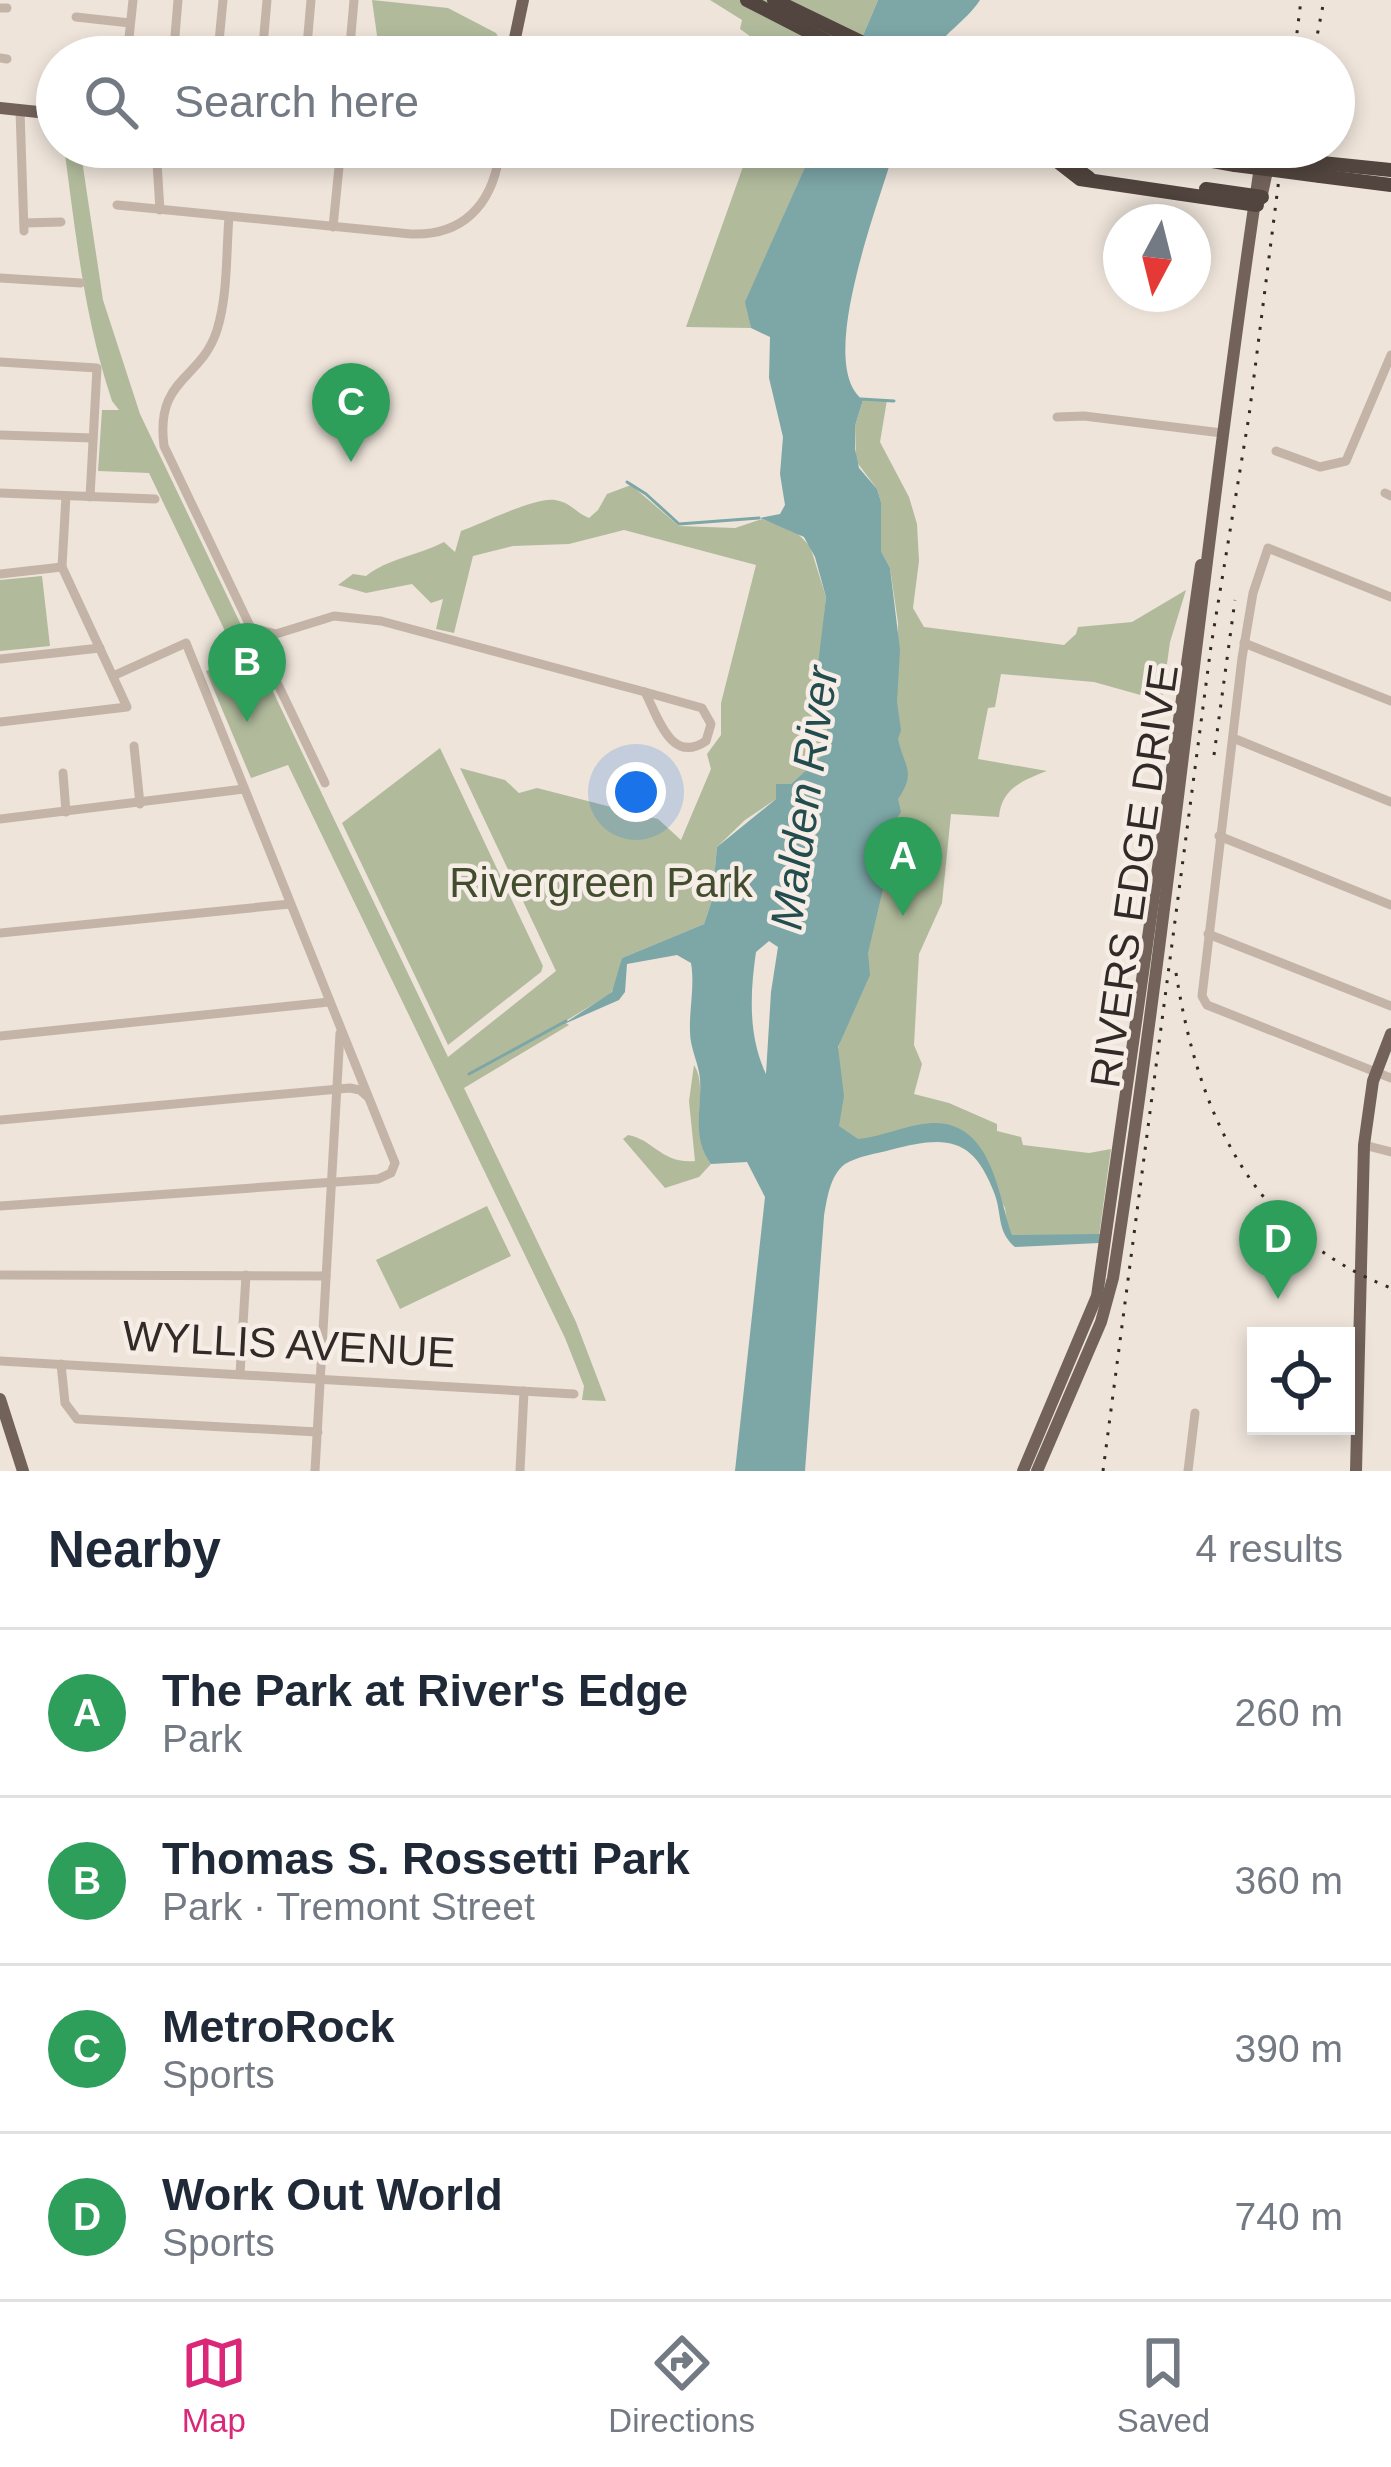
<!DOCTYPE html>
<html lang="en">
<head>
<meta charset="utf-8">
<style>
	body { margin:0; font-family:Arial,sans-serif; background:#f6f6f7; color:#1f2937 }
	.controls { position:absolute; right:36px; bottom:36px; display:grid; overflow:hidden; border-radius:0px; box-shadow:0 6px 18px #0003 }
	.controls button { width:108px; height:108px; display:grid; place-items:center; padding:0; border:0; border-bottom:3px solid #e0e1e3; background:#fff; color:#1f2937; font:60px sans-serif }
	.compass { position:absolute; left:1103px; top:204px; width:108px; height:108px; border-radius:50%; background:#fff; box-shadow:0 6px 18px #0003; rotate:187deg }
	.you { position:absolute; left:636px; top:792px; width:42px; height:42px; margin:-30px; border:9px solid #fff; border-radius:50%; background:#1a73e8; box-shadow:0 0 0 18px #1a73e833 }
	.badge { display:grid; place-items:center; width:78px; height:78px; border-radius:50%; background:#db2777; color:#fff; font-size:39px; font-weight:700 }
	.pin { position:absolute; translate:-50% -99px; filter:drop-shadow(0 3px 6px #0008) }
	.pin::after { content:''; position:absolute; top:63px; width:42px; height:36px; background:inherit; clip-path:polygon(0 0,100% 0,50% 100%) }
	.list { margin:0; padding:0; list-style:none }
	h2 { display:flex; justify-content:space-between; align-items:center; height:156px; margin:0; padding:0 48px; font-size:51px }
	h2 small { font-size:39px; font-weight:400; color:#747a83 }
	.list li { display:grid; grid-template-columns:78px 1fr auto; gap:36px; align-items:center; box-sizing:border-box; height:168px; padding:0 48px; border-top:3px solid #e0e1e3 }
	.list b { display:block; font-size:45px; white-space:nowrap }
	.list p { margin:0; font-size:39px; white-space:nowrap; color:#747a83 }
	.list em { font-size:39px; font-style:normal; color:#747a83 }
	.icon { flex:none; width:66px; height:66px; fill:none; stroke:currentColor; stroke-width:2; stroke-linecap:round; stroke-linejoin:round }
	.map { position:relative; flex:none; width:1391px; height:1471px; overflow:hidden }
	.search { position:absolute; background:#fff; box-shadow:0 6px 18px #0003; left:36px; right:36px; top:36px; height:132px; display:flex; align-items:center; gap:30px; box-sizing:border-box; padding:0 42px; border-radius:66px; color:#747a83; font-size:45px }
	.sheet { height:828px; background:#fff }
	nav { display:flex; justify-content:space-around; align-items:center; box-sizing:border-box; height:168px; border-top:3px solid #e0e1e3; background:#fff; font-size:33px; color:#747a83 }
	nav a { display:grid; justify-items:center; gap:6px }
	nav .on { color:#db2777 }
	.map>svg:first-child { display:block }
</style>
</head>
<body>
<div class="map">
<svg width="1391" height="1471" viewBox="0 0 1391 1471">
	<rect width="100%" height="100%" fill="#eee4da"/>
	<g fill="#b1bb9c">
		<path d="M372,0L448,8L496,33L501,42L499,57H380Z"/>
		<path d="M710,0H878L854,57H779L740,29L742,20Z"/>
		<path d="M64,147H80L103,300L140,414L448,1057L556,971L460,768L505,780L519,793L537,788L658,819L681,840L711,769L707,754L721,735V703L756,565L624,530L569,544L513,546L473,556L454,633L436,629L443,599L431,603L412,584L366,593L338,585L353,574L366,576C387,559 419,555 444,542L455,552L461,531C483,523 535,497 555,500C572,503 576,513 589,518L598,510L607,494L631,485L679,526L735,528L762,519L796,532L810,546L826,597L820,656L827,703L826,754L791,784H776V799L745,820L717,847L712,900L704,924L622,958L618,982L610,994L564,1022L569,1025L464,1088L576,1322L606,1401L582,1400L584,1386L565,1338L288,765L251,778L206,671L239,660L149,473L98,471L102,410H119L112,401C84,317 76,235 64,147Z"/>
		<path d="M750,147H814L746,302L751,328L686,327Z"/>
		<path d="M875,399L887,400L880,442L909,497L917,524L919,561L913,608L924,627L1064,645L1076,634L1078,627L1132,622L1186,590L1170,642L1162,701L1094,682L1001,674L995,707L988,708L978,759L1047,771C1023,780 1001,789 999,817L951,814L942,903L919,954L914,1045L922,1064L914,1094L949,1103L997,1124V1131L1021,1137L1023,1145L1089,1153L1111,1149L1099,1236L1009,1238L1005,1208L965,1137L859,1141L843,1134L837,1126L835,1059L865,953L879,840L895,798L898,623L890,568L881,551V502L877,489L856,461L855,426L863,400Z"/>
		<path d="M42,576L50,646L0,651V580Z"/>
		<path d="M440,748L543,966L541,972L448,1045L342,823Z"/>
		<path d="M694,1065C710,1090 687,1131 711,1164L699,1177L665,1188L623,1139L628,1135C655,1140 661,1164 695,1161L689,1101Z"/>
		<path d="M487,1206L511,1256L400,1309L376,1260Z"/>
	</g>
	<g fill="#7da6a7" fill-rule="evenodd">
		<path d="M878,0H980C965,23 942,33 931,57H854Z"/>
		<path d="M814,147H895C881,199 814,364 863,400L855,426V449L859,468L877,489L881,502V551L890,568L900,650L897,702L901,730L898,739C904,767 917,771 898,799L901,812L882,841L883,889L868,953L870,975L838,1047L844,1096L839,1126L858,1139C883,1137 907,1124 932,1123C992,1121 998,1195 1012,1235L1100,1234L1099,1243L1015,1247C997,1232 1002,1215 995,1195C973,1135 945,1136 890,1150C875,1154 859,1156 845,1164C830,1175 827,1199 824,1216L805,1471H735L765,1197L747,1162L711,1164C691,1137 702,1109 700,1079C699,1064 690,1048 690,1032C689,1009 695,986 691,963L677,955L627,964L625,992L619,1000L562,1025L612,992L622,958L704,924L712,900L717,847L776,799V784H791L822,756L819,743L827,730L818,665L826,597L815,557L804,537L760,518L780,514L785,505L780,474L783,437L769,378L770,337L751,328L745,302ZM769,941L778,947L771,992L766,1074C748,1036 750,993 756,952Z"/>
	</g>
	<g fill="none" stroke-linecap="round" stroke-linejoin="round">
		<g stroke="#7da6a7" stroke-width="3">
			<path d="M861,399L894,401"/>
			<path d="M627,482L646,494L679,524L759,518"/>
			<path d="M469,1074L566,1021"/>
		</g>
		<g stroke="#c4b4a8" stroke-width="9">
			<path d="M0,8H7"/>
			<path d="M76,17L130,23"/>
			<path d="M128,44L253,57"/>
			<path d="M174,48L178,0"/>
			<path d="M218,52L223,0"/>
			<path d="M127,57L133,0"/>
			<path d="M262,57L267,0"/>
			<path d="M306,57L311,0"/>
			<path d="M349,57L354,0"/>
			<path d="M0,58L7,59"/>
			<path d="M20,110L24,231"/>
			<path d="M156,147L160,210"/>
			<path d="M117,205L411,234C462,236 491,206 499,157"/>
			<path d="M229,217C226,253 228,295 217,330C201,381 155,377 164,446L325,783"/>
			<path d="M24,223L61,222"/>
			<path d="M333,227L341,147"/>
			<path d="M0,278L81,283"/>
			<path d="M0,362L97,368L90,497"/>
			<path d="M1057,417L1084,416L1222,433"/>
			<path d="M0,435L93,438"/>
			<path d="M1276,451L1320,467L1346,461L1391,355"/>
			<path d="M0,493L155,499"/>
			<path d="M1385,493L1391,496"/>
			<path d="M0,574L62,567"/>
			<path d="M1391,597L1268,548L1253,593L1242,658L1202,996L1207,1005L1391,1078"/>
			<path d="M249,627L276,634L334,616L381,621L645,692"/>
			<path d="M1244,643L1391,701"/>
			<path d="M0,659L100,648"/>
			<path d="M645,692L702,708L711,724L706,741C671,765 658,717 645,692Z"/>
			<path d="M0,722L127,707L62,567L66,496"/>
			<path d="M1233,738L1391,802"/>
			<path d="M134,746L140,804"/>
			<path d="M63,773L66,812"/>
			<path d="M0,819L244,789"/>
			<path d="M1219,836L1391,905"/>
			<path d="M0,933L290,904"/>
			<path d="M1208,934L1391,1006"/>
			<path d="M0,1036L329,1002"/>
			<path d="M0,1120L350,1088L360,1090L368,1097"/>
			<path d="M1364,1145L1391,1152"/>
			<path d="M0,1206L378,1179L391,1173L395,1163L186,643L113,676"/>
			<path d="M0,1275L326,1276"/>
			<path d="M0,1361L574,1394"/>
			<path d="M61,1364L65,1403L77,1419L318,1432"/>
			<path d="M240,1374L246,1275"/>
			<path d="M315,1471L340,1033"/>
			<path d="M520,1471L524,1391"/>
			<path d="M1188,1471L1195,1413"/>
		</g>
		<g stroke="#72625a" stroke-width="12">
			<path d="M511,57L523,0"/>
			<path d="M0,108L57,114"/>
			<path d="M401,147L499,157L500,147"/>
			<path d="M1261,199L1272,147"/>
			<path d="M0,1399L23,1471"/>
			<path d="M1023,1471L1097,1296L1201,565"/>
			<path d="M1037,1471L1101,1322L1113,1278C1171,902 1206,523 1263,147"/>
			<path d="M1356,1471L1364,1145L1373,1081L1391,1034"/>
		</g>
		<g stroke="#52453f" stroke-width="14">
			<path d="M747,0L858,57"/>
			<path d="M774,0L892,57"/>
			<path d="M1039,147L1080,179L1257,205"/>
			<path d="M1134,147L1235,165"/>
			<path d="M1205,147L1237,152"/>
			<path d="M1322,163L1391,170"/>
			<path d="M1320,176L1391,185"/>
			<path d="M1089,178L1078,170L1076,160L1081,150L1090,147"/>
			<path d="M1206,189L1262,197"/>
		</g>
		<g stroke="#322a27" stroke-width="3" stroke-dasharray="3 9" stroke-linecap="butt">
			<path d="M1294,57L1301,0"/>
			<path d="M1313,57L1324,0"/>
			<path d="M1214,755L1235,600"/>
			<path d="M1176,973C1198,1112 1251,1234 1391,1288"/>
			<path d="M1103,1471L1211,646L1249,416L1283,147"/>
		</g>
		<g stroke="#52453f" stroke-width="14">
			<path d="M1237,152L1322,163"/>
			<path d="M1235,165L1320,176"/>
		</g>
	</g>
	<g text-anchor="middle" dominant-baseline="central" stroke-width="9" stroke-linejoin="round" paint-order="stroke">
		<g font-size="42" fill="#322a27" stroke="#f6eee6">
			<text transform="translate(1134 876) rotate(-82)">RIVERS EDGE DRIVE</text>
			<text transform="translate(289 1344) rotate(3)">WYLLIS AVENUE</text>
		</g>
		<g font-size="42" fill="#424d2e" stroke="#f6eee6">
			<text x="601" y="882">Rivergreen Park</text>
		</g>
		<g font-size="45" font-style="italic" fill="#224c4e" stroke="#f6eee6">
			<text transform="translate(804 798) rotate(-82)">Malden River</text>
		</g>
	</g>
</svg>
<div class="controls">
<button><svg class="icon" aria-label="locate" viewBox="0 0 24 24"><circle cx="12" cy="12" r="6"/><path d="M12 2v4M12 18v4M2 12h4M18 12h4"/></svg></button>
</div>
<svg class="compass" viewBox="-18 -18 36 36"><path d="M0-13l5 13h-10z" fill="#e53935"/><path d="M0 13l5-13h-10z" fill="#747a83"/></svg>
<div class="you"></div>
<div class="pin badge" style="left:903px;top:916px;background:#2e9e5b">A</div>
<div class="pin badge" style="left:247px;top:722px;background:#2e9e5b">B</div>
<div class="pin badge" style="left:351px;top:462px;background:#2e9e5b">C</div>
<div class="pin badge" style="left:1278px;top:1299px;background:#2e9e5b">D</div>
<div class="search"><svg class="icon" aria-label="search" viewBox="0 0 24 24"><circle cx="10" cy="10" r="6"/><path d="M15 15l6 6"/></svg>Search here</div>
</div>
<section class="sheet">
<h2>Nearby<small>4 results</small></h2>
<ul class="list">
<li><span class="badge" style="background:#2e9e5b">A</span><div><b>The Park at River's Edge</b><p>Park</p></div><em>260 m</em></li>
<li><span class="badge" style="background:#2e9e5b">B</span><div><b>Thomas S. Rossetti Park</b><p>Park · Tremont Street</p></div><em>360 m</em></li>
<li><span class="badge" style="background:#2e9e5b">C</span><div><b>MetroRock</b><p>Sports</p></div><em>390 m</em></li>
<li><span class="badge" style="background:#2e9e5b">D</span><div><b>Work Out World</b><p>Sports</p></div><em>740 m</em></li>
</ul>
</section>
<nav>
<a class="on"><svg class="icon" aria-label="map" viewBox="0 0 24 24"><path d="M3 6l6-2 6 2 6-2v14l-6 2-6-2-6 2zM9 4v14M15 6v14"/></svg>Map</a>
<a><svg class="icon" aria-label="directions" viewBox="0 0 24 24"><path d="M12 3l9 9-9 9-9-9zM9 14v-3h6M13 9l2 2-2 2"/></svg>Directions</a>
<a><svg class="icon" aria-label="saved" viewBox="0 0 24 24"><path d="M7 4h10v16l-5-4-5 4z"/></svg>Saved</a>
</nav>
</body>
</html>
